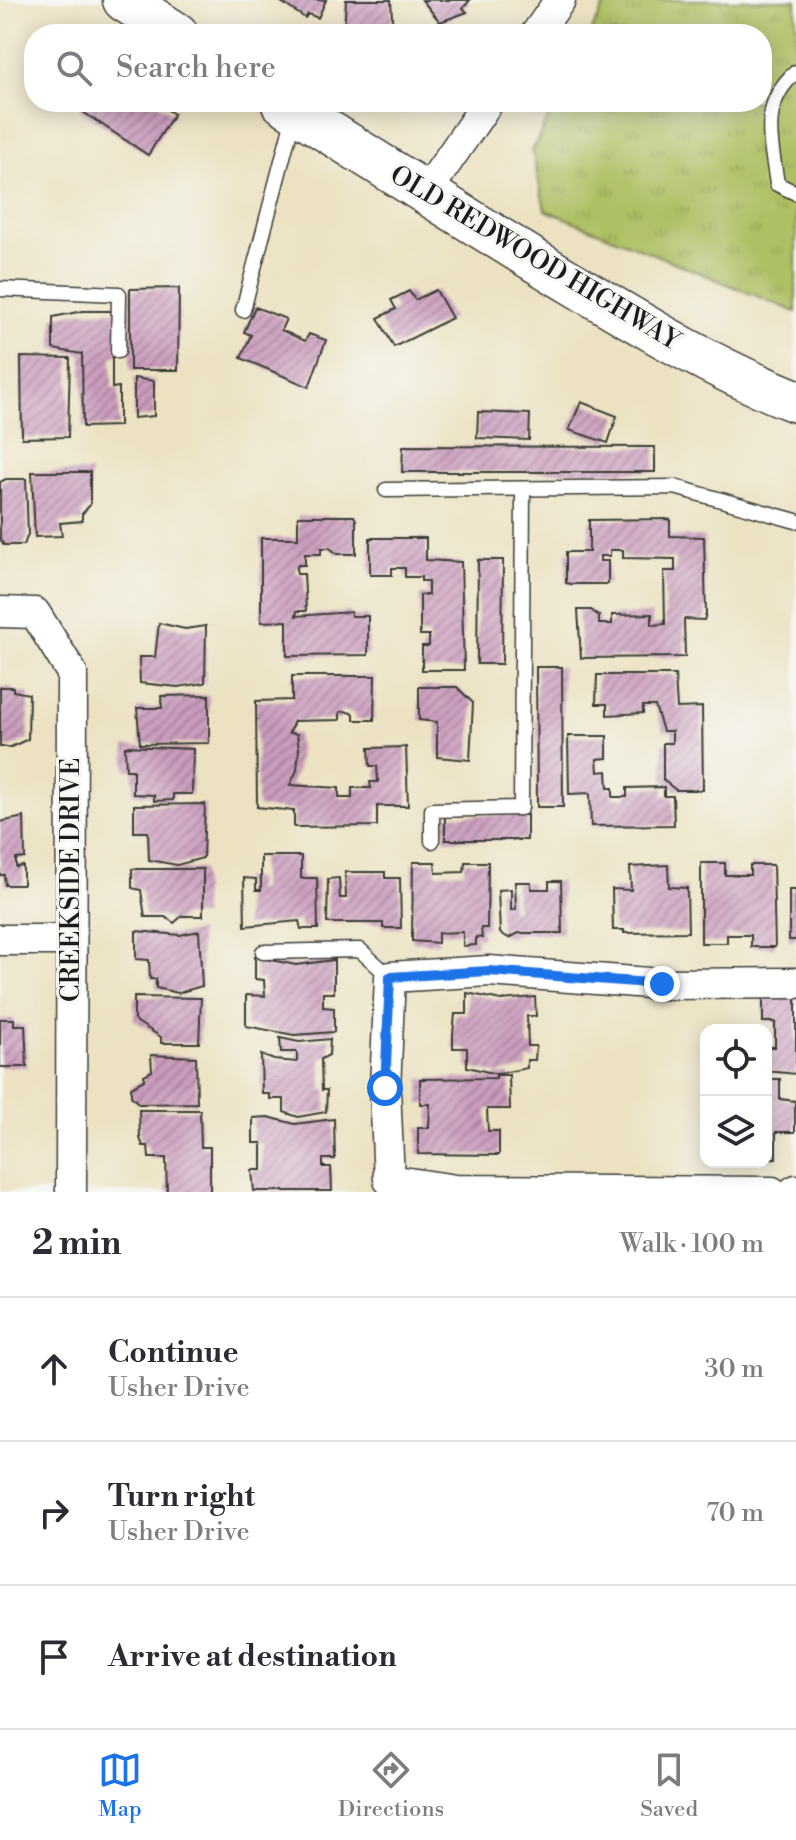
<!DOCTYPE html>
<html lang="en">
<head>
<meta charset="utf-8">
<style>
	body { margin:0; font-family:"Libre Bodoni",serif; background:#f2f2f3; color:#2b2b33 }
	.controls { position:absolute; right:24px; bottom:24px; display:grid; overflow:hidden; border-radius:16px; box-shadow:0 4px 20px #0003 }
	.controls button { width:72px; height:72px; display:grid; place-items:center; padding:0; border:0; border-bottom:2px solid #e1e1e2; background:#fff; color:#2b2b33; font:40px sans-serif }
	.stop { position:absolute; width:24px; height:24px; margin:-18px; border:6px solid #1a73e8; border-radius:50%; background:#fff }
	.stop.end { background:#1a73e8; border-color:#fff; box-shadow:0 2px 8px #0008 }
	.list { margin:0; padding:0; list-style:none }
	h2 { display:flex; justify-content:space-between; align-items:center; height:104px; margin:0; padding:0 32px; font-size:34px }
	h2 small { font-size:26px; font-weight:400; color:#7c7c81 }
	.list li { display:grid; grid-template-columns:52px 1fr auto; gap:24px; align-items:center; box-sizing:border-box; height:144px; padding:0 32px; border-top:2px solid #e1e1e2 }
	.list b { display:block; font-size:30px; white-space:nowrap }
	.list p { margin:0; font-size:26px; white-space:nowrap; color:#7c7c81 }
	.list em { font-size:26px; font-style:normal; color:#7c7c81 }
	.icon { flex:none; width:44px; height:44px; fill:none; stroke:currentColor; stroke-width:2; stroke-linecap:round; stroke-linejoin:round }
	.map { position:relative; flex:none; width:796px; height:1192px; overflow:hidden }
	.search { position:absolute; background:#fff; box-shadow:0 4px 20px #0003; left:24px; right:24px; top:24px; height:88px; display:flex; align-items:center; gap:20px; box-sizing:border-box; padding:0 28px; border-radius:32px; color:#7c7c81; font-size:30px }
	.sheet { height:536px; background:#fff }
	nav { display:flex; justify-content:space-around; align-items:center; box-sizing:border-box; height:112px; border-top:2px solid #e1e1e2; background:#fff; font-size:22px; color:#7c7c81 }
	nav a { display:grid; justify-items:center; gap:4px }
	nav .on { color:#1a73e8 }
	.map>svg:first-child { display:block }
</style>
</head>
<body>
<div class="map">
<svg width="796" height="1192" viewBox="0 0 796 1192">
	<defs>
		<pattern id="park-tufts" width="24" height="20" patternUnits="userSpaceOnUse" patternTransform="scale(2)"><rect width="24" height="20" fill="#adc064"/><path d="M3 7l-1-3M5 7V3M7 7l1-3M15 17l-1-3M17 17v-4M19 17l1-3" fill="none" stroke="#94a456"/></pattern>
		<pattern id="building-hatch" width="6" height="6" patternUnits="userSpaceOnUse" patternTransform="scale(2)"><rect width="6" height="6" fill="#ca9cbd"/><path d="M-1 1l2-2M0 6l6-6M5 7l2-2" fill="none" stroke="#a37e99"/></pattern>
	</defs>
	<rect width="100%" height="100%" fill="#f6f6f2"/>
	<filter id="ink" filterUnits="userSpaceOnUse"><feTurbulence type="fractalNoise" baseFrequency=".0125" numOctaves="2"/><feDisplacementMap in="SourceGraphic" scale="16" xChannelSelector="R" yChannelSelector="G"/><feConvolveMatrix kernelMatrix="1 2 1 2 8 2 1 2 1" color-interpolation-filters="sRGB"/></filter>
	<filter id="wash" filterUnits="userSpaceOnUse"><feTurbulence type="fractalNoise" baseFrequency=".006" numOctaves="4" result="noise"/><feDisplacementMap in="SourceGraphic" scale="32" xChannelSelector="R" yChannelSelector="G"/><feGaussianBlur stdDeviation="1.8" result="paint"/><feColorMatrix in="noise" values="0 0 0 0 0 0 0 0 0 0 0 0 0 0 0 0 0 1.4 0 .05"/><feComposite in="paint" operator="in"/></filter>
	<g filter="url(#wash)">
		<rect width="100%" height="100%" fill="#ece2c2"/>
		<path fill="url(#park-tufts)" stroke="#646e40" stroke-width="2" d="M607,0H796V312L545,210L532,151L556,102H762V34H590Z"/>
		<g id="blocks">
			<g fill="url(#building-hatch)">
				<path d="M278,0H326L318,18L308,14L305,18Z"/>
				<path d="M346,0H391L393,34L344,33Z"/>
				<path d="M422,0H470L463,8L467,12L440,22Z"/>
				<path d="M85,102H155L174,114L148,155L80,110Z"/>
				<path d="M179,288L178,370H130V289Z"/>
				<path d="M436,290L452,318L394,347L378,318L396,309L391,300L409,291L415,300Z"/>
				<path d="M255,307L286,319L281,330L305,341L309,334L326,340L309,387L241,358L251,335L244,332Z"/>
				<path d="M83,311H116L117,356H112V388L119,387V426L83,427L82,354L53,349V317Z"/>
				<path d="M21,357L70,358L68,437L22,438Z"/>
				<path d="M134,378L154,381V416L134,418Z"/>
				<path d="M581,402L617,416L608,443L569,430Z"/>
				<path d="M478,412L530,414L529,440L477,438Z"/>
				<path d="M403,446L655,447V472H402Z"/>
				<path d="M32,472H90V505L82,514V521L60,523L62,536L35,537Z"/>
				<path d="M6,479H26L28,534L24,545H4L0,539V482Z"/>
				<path d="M298,516H354L356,520V554H337L330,548H321V554H305V565H298L296,569L297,574H304L306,611H297L296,616L351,612V616H368V655L287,656V621L261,622V538H298Z"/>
				<path d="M670,519V536L704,537L706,614L704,620L684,619L685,657L581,658L578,610H591L599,616V624H612V615L652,614V625L665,624L664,571H675V559L623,558V550H610V556H600V561H608V584H571L566,583V552H589V520Z"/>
				<path d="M370,538H426V560L461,562L464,670H422V646H429V635H420V595H428V581H421V577H405V568H392V575H370Z"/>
				<path d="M478,560H503L502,664H477Z"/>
				<path d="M159,623L185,629L206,626L205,683L178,687L140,683L139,657H155Z"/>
				<path d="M536,667H562L563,807H537Z"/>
				<path d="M675,675L677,708L702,707L703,790H676L663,780V743H672V731H663L655,706H643V713L607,715V704H596L597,675Z"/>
				<path d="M292,676H375L374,720H354V714L345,711L340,712V720L294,721L289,733L297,734L299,749L297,770L290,785L339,788V798H352V788H371L370,782H378L377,766H370L369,748L406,747L408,806H377V826L294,827V811L257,807L256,701L292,700Z"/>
				<path d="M0,687H13V691L29,694L28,739L11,747H0Z"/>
				<path d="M419,687H457L473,703L470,760L437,757V722L419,720Z"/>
				<path d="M209,695V743L140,744L137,708H162L161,696Z"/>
				<path d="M568,736H607V758L597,759L598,772L607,771L608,788H613V797H627V788L664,787V796H673L674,825L591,826L590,793L569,794Z"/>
				<path d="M125,746L193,749L192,794H173V800L154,801V795L133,794V770H126Z"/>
				<path d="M205,804L203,858L177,865L149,860L148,832H134V805Z"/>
				<rect x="445" y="815" width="82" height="25"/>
				<path d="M24,817L25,858L16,859V867L23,866V885H5L4,875H0V822Z"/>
				<path d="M261,856H301V878H317L318,929H301L299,921L245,926L244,878L256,879V890H261Z"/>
				<path d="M413,862H435L436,873L464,872L465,862H488L487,928H481L482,938L476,937V945L463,946V932L438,933V943L412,941Z"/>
				<path d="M701,863H725V875H750V865H773L775,947H751V935H727V943H701Z"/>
				<path d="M668,865L669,887L687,888L688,932L624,933V930H613L612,889L631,890L630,867Z"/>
				<path d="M132,869H203V916H182L174,923L165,917H145L141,890L132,888Z"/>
				<path d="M345,872H385V878H400L401,928H383V923H327L328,879L339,878L340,898H346Z"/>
				<path d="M549,881H561L562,933H519L509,938L500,933L498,890L511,889V910H516L515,882H531V889H549Z"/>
				<rect x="789" y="890" width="7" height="50"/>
				<path d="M136,931L180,935L199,931L202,986L178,993L156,988V979H150L149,960L136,959Z"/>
				<path d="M255,957L296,965L334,960V993H323V1007L334,1008V1032L294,1035L246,1026V995L265,996L264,980L255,979Z"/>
				<path d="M467,993L501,1000L535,997L536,1016H527L528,1046H536L535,1060H527V1068L497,1074L467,1067V1048H453V1034L455,1014H467Z"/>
				<path d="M763,995H796V1074L766,1071V1047H775V1022H763Z"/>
				<path d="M134,997L201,998L199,1043H161V1037L134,1020Z"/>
				<path d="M0,1019H14V1025H25L27,1067H0Z"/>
				<path d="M280,1038L299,1042L330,1039L329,1055L321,1059L322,1090H327L326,1112L298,1117L284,1112V1099H270V1094H262L261,1055L274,1060L297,1062V1052H281Z"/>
				<path d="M151,1055L196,1057L197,1103L139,1104L131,1096V1087L144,1080V1075L152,1071Z"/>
				<path d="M496,1075H509L510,1109H487L488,1131H499V1155L418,1154V1128H429L430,1104H420V1079L496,1078Z"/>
				<path d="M766,1079H780V1099L795,1101V1132H776V1158H766Z"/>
				<path d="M139,1110H200L201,1147H210V1192H167L166,1158H149L148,1146H143L140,1138Z"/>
				<path d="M268,1117L295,1124L334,1119L335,1159H323V1167H331L332,1191H254L252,1170H262V1143H253V1118Z"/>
			</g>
		</g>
	</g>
	<g filter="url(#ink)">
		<use href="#blocks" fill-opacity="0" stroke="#3b3a35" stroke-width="2"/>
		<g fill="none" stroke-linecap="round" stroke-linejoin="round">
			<g stroke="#3b3a35" stroke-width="17">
				<g id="lane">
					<path d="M796,72C759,104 771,141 777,184L796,193"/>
					<path d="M0,289L119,294L118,351"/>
					<path d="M243,310L294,115"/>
					<path d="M386,490L675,487L796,521"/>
					<path d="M432,841V810L521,808L523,490"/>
					<path d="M263,952L360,950L390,977"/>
				</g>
			</g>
			<g stroke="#3b3a35" stroke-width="33">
				<g id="street">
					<path d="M536,34L560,0"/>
					<path d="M425,194L488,102"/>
					<path d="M0,612L35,613L72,673L71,1192"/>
					<path d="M0,940H69"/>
					<path d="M772,1192L456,1190L389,1180L385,1088L390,977L489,971L662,984L796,983"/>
					<path d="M793,1192L796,1190"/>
				</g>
			</g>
			<g stroke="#3b3a35" stroke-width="45">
				<g id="secondary">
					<path d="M124,0L177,34"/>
					<path d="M282,102C374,161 467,219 560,276C637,322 713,369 796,401"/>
				</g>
			</g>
			<use href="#lane" stroke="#fff" stroke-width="14"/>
			<use href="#street" stroke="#fff" stroke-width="30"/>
			<use href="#secondary" stroke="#fff" stroke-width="42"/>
		</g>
	</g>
	<g fill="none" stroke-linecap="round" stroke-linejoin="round" filter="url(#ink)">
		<path stroke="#1a73e8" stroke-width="10" d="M385,1088L390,977L489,971L662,984"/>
	</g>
	<g text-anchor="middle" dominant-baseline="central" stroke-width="6" stroke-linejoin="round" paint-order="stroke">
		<g font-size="26" fill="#1c1c1c" stroke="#f6f6f2">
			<text transform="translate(535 258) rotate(31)">OLD REDWOOD HIGHWAY</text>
			<text transform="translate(71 880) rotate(-90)">CREEKSIDE DRIVE</text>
		</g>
	</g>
</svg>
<div class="controls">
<button><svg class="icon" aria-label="locate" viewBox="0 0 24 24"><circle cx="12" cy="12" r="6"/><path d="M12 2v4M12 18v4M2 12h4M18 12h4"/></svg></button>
<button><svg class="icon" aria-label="layers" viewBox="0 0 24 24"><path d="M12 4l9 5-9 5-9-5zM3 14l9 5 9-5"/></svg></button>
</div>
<div class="stop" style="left:385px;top:1088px"></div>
<div class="stop end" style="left:662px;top:984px"></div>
<div class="search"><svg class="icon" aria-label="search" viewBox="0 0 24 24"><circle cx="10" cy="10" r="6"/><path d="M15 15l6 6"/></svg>Search here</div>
</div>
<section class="sheet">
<h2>2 min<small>Walk · 100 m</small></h2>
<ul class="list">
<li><svg class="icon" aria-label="ahead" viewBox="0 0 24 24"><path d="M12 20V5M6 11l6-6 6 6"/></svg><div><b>Continue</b><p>Usher Drive</p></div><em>30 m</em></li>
<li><svg class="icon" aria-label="right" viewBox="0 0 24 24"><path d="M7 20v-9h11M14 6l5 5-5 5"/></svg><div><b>Turn right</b><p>Usher Drive</p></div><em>70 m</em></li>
<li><svg class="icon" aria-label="arrive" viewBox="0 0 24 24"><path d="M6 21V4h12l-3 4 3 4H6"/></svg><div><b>Arrive at destination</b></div></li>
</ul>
</section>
<nav>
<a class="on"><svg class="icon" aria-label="map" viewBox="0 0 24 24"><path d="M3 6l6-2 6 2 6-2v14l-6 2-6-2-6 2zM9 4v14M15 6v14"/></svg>Map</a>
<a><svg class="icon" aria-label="directions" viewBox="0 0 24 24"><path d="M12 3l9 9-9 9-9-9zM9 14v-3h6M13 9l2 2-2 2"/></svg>Directions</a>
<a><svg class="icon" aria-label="saved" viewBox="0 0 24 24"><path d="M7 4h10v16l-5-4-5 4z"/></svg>Saved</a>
</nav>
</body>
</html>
